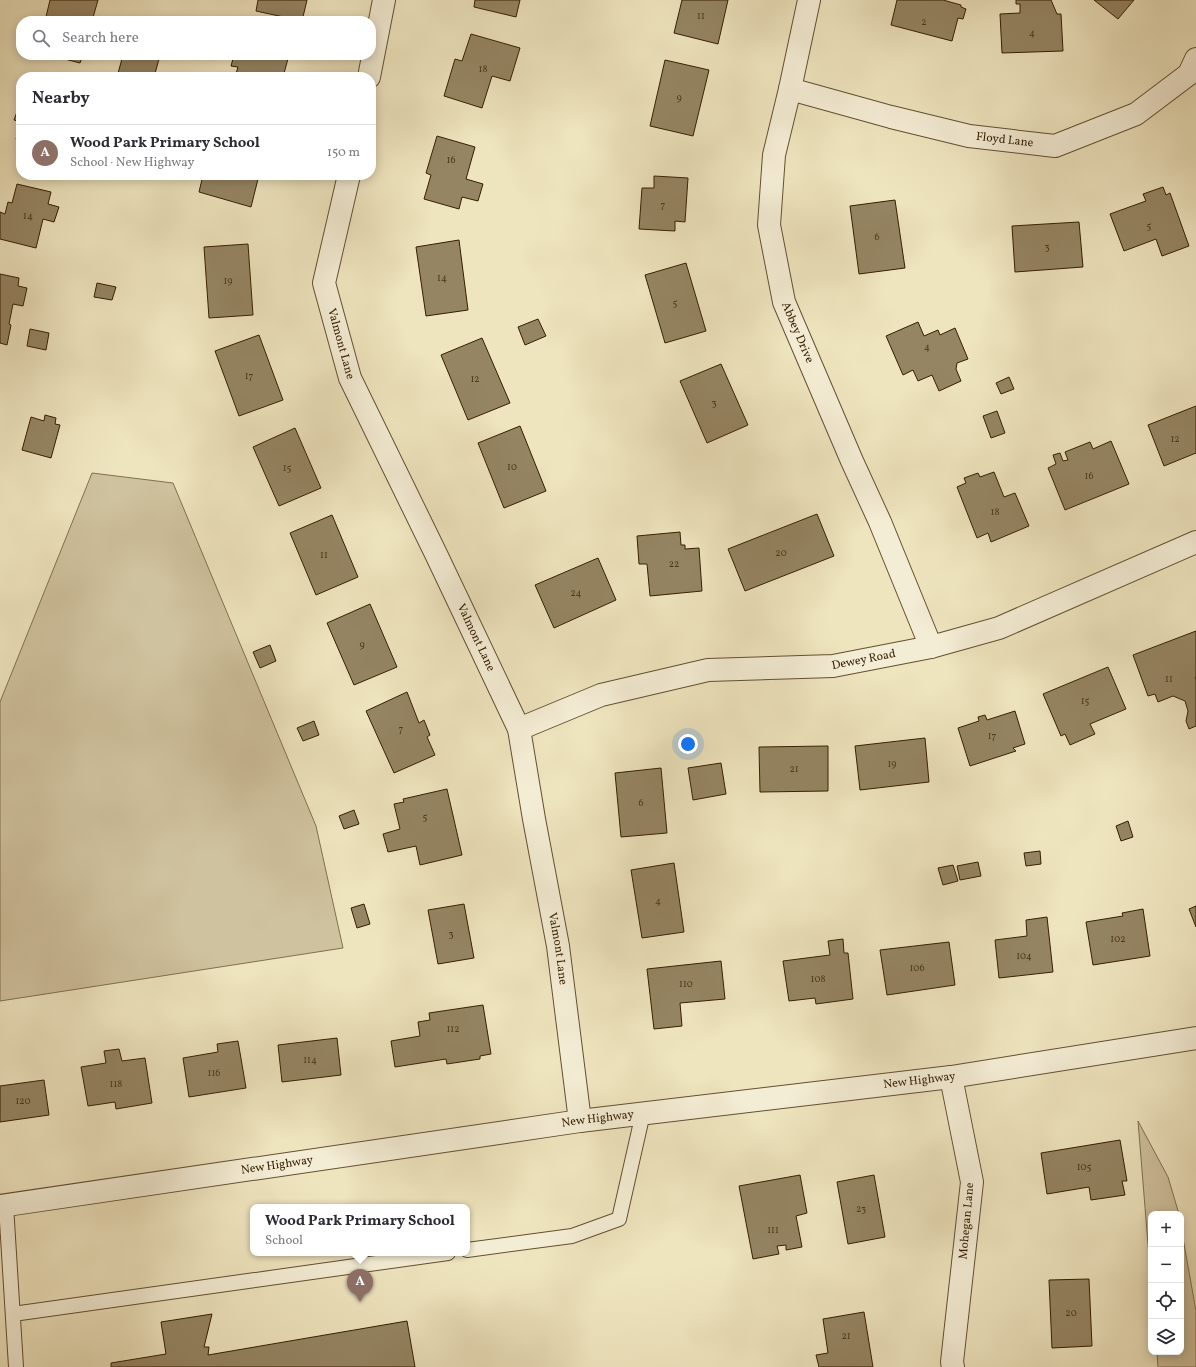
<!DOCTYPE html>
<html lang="en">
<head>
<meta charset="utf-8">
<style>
	body { margin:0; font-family:Vollkorn,serif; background:#f7f7f7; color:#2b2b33 }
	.controls { position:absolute; right:12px; bottom:12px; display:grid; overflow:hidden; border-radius:8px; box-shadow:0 2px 10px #0003 }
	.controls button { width:36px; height:36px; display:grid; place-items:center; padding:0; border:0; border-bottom:1px solid #e1e1e2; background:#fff; color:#2b2b33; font:20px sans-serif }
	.you { position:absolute; left:688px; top:744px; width:14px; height:14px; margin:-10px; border:3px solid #fff; border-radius:50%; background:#1a73e8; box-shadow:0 0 0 6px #1a73e833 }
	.badge { display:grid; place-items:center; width:26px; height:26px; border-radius:50%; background:#db2777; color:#fff; font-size:13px; font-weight:700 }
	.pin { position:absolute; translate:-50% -33px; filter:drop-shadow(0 1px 2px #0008) }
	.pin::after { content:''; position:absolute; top:21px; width:14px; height:12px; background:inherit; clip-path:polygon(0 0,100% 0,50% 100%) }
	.popup { position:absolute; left:250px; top:1204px; width:220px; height:52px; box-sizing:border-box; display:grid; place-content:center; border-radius:8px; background:#fff; filter:drop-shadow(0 1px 3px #0005); font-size:13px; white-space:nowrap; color:#7c7c81 }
	.popup b { font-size:15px; color:#2b2b33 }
	.popup::after { content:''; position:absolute; left:50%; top:100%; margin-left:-8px; border:8px solid transparent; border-top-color:#fff }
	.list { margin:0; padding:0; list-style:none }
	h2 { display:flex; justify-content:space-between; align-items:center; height:52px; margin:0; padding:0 16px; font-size:17px }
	h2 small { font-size:13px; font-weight:400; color:#7c7c81 }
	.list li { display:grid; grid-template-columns:26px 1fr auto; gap:12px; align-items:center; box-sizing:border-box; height:56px; padding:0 16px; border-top:1px solid #e1e1e2 }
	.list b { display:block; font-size:15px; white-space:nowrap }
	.list p { margin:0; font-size:13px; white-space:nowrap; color:#7c7c81 }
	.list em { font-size:13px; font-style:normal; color:#7c7c81 }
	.icon { flex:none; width:22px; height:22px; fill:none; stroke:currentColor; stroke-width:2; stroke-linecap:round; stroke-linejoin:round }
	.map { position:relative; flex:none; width:1196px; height:1367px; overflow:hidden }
	.search { position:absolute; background:#fff; box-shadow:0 2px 10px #0003; left:16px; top:16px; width:360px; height:44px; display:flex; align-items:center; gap:10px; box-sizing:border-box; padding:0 14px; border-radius:16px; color:#7c7c81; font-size:15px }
	.panel { position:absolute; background:#fff; box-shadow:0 2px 10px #0003; left:16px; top:72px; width:360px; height:108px; border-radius:16px }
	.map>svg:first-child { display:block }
</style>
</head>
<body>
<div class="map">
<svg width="1196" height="1367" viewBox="0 0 1196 1367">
	<rect width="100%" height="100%" fill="#eee4be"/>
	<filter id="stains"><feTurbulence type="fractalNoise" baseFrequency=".005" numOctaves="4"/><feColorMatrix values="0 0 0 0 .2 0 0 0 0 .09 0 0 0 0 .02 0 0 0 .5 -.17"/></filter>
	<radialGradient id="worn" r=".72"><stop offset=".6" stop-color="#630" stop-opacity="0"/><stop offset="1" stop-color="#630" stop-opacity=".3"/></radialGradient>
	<g fill="#cfc29e" stroke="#82704f">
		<path d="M92,473L173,483L316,826L343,948L0,1001V702Z"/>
		<path d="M1138,1121L1168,1177L1179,1214H1151V1281Z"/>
		<path d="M1181,1227L1196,1311V1367H1158L1157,1352H1181Z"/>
	</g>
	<g fill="#958563" stroke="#351e00">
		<path d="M50,0H98L92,21H45Z"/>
		<path d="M258,0H307L302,21L256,11Z"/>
		<path d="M475,0H520L516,17L474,7Z"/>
		<path d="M682,0H728L718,44L674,33Z"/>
		<path d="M897,0H943L961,5V7L966,9L963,19L958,18L952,41L891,25Z"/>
		<path d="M1016,0H1051L1057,14H1061L1063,51L1002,53L1000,14L1020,13V4H1016Z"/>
		<path d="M1094,0H1134L1118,19Z"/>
		<path d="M471,34L520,48L510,81L492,76L482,108L444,96L455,59L462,61Z"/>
		<path d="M49,55H83L80,63Z"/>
		<path d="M123,55H143L159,59L154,77H117Z"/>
		<path d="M234,55H289L283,77H235L238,67L231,66Z"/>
		<path d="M665,60L709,70L693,136L650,126Z"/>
		<path d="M21,101V122L14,120Z"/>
		<path d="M21,124V141L16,139Z"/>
		<path d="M437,136L475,147L466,179L483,184L478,201L462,197L459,209L424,199L431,175L426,173Z"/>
		<path d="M203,175H259L251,207L199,192Z"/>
		<path d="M654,176L688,178L685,222L675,221V231L639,229L642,188H654Z"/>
		<path d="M17,184L51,192L48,204L59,207L54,222L43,219L36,248L0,239V212L5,214L8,202L12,203Z"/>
		<path d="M1163,187L1166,195L1170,193L1189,246L1162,256L1156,239L1124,251L1110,214L1146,201L1143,194Z"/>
		<path d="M895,200L905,268L859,274L850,206Z"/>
		<path d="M1079,222L1083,267L1015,272L1012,226Z"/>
		<path d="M459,240L468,310L426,316L416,247Z"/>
		<path d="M248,244L253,315L209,318L204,247Z"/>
		<path d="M686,263L706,331L665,343L645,275Z"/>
		<path d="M0,274L19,278L18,286L27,288L23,306L13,304L9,324L11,325L7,345L0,343Z"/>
		<path d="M97,283L116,287L112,300L94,297Z"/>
		<path d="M538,319L546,336L525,345L518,327Z"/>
		<path d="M918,322L924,336L938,330L940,335L955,328L968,359L957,363L956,369L961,381L939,391L932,375L918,381L913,370L903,375L886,336Z"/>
		<path d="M30,329L49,333L46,350L27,346Z"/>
		<path d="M259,335L283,400L239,416L215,351Z"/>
		<path d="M482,338L510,403L468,420L441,355Z"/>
		<path d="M721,364L748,425L707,443L680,381Z"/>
		<path d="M1009,377L1014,389L1001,394L996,383Z"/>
		<path d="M1196,406V453L1164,466L1148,425Z"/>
		<path d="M997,411L1005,433L991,438L983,416Z"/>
		<path d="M45,415L56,418L55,424L60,425L51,458L22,450L31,417L44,421Z"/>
		<path d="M520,426L546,491L504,508L478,443Z"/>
		<path d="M295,428L321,488L279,506L253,447Z"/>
		<path d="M1111,441L1129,484L1065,510L1048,468L1056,464L1053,455L1060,453L1063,461L1068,460L1065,452L1090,442L1093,449Z"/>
		<path d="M994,472L1004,497L1015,493L1029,526L991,542L988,533L977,538L957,487L966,483L964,478L978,473L980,477Z"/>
		<path d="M817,514L834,556L745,591L728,549Z"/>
		<path d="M332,515L358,577L316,595L290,533Z"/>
		<path d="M680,532L681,545H685V549L699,548L702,591L650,596L647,564H639L637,536Z"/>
		<path d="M598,558L616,600L554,628L535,585Z"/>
		<path d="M370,604L397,667L354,685L327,623Z"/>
		<path d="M1196,631V677L1195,678L1196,680V726L1189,729L1186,721L1188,711L1185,701L1173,696L1158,702L1155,694L1148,696L1133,655Z"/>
		<path d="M270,645L276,661L260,668L253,652Z"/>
		<path d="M1108,667L1126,709L1090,724L1095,734L1070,745L1065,734L1061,736L1043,694Z"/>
		<path d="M407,692L419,723L424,720L430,735L427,737L435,755L394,773L366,711Z"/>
		<path d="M1015,711L1025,744L1013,748L1016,751L970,766L958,728L979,721L978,717L985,715L987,720Z"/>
		<path d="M314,721L319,735L303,741L297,728Z"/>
		<path d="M925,738L929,782L860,790L855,746Z"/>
		<path d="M828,746V791L760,792L759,747Z"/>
		<path d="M721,763L726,794L693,800L688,768Z"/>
		<path d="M661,768L667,833L621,837L615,773Z"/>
		<path d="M447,789L462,855L420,865L416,846L388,852L383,834L400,829L394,804L404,802L403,799Z"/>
		<path d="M354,810L359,824L344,829L339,816Z"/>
		<path d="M1128,821L1133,837L1121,841L1116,826Z"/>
		<path d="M1040,851L1041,864L1026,866L1024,853Z"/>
		<path d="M978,862L981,876L960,880L957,866Z"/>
		<path d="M674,863L684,932L642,938L631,870Z"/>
		<path d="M953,865L958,881L943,885L938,868Z"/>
		<path d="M364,904L370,924L357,928L351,908Z"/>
		<path d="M464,904L474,958L438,964L428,910Z"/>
		<path d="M1196,906V927L1189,909Z"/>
		<path d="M1143,909L1150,956L1093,965L1086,922L1123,916L1122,913Z"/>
		<path d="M1047,917L1053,972L999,978L995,940L1027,936L1026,920Z"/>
		<path d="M843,939L844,953H848L853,999L816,1004L815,998L789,1001L783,961L830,955L828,941Z"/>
		<path d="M949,942L955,985L887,995L880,950Z"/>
		<path d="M721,961L725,999L680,1003L682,1026L654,1029L647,969Z"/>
		<path d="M483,1005L491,1054L480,1056V1059L447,1064L446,1059L395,1067L391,1041L420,1036L418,1022L430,1020L429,1013Z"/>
		<path d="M337,1038L341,1075L282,1082L278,1045Z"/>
		<path d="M238,1041L246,1088L189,1097L183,1058L218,1052L217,1044Z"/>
		<path d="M119,1049L122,1061L145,1058L152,1103L116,1109L115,1102L88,1106L81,1067L106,1063L104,1051Z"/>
		<path d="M44,1080L49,1115L0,1122V1086Z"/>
		<path d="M1120,1140L1127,1181H1122L1125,1195L1091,1200L1089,1187L1047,1194L1041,1153Z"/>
		<path d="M800,1175L807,1213L796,1216L802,1247L786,1250V1245L777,1246L779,1254L753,1259L739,1186Z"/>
		<path d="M874,1175L885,1237L848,1244L837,1182Z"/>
		<path d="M1089,1279L1092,1346L1052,1348L1049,1280Z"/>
		<path d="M864,1312L873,1367H819L816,1355L828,1353L823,1319Z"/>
		<path d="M212,1314L204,1347H209L208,1355L407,1321L415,1367H111V1363L166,1354L161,1322Z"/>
	</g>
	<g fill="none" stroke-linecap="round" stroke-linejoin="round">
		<g stroke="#635030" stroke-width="16">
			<g id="service">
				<path d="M6,1205L16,1367"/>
				<path d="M467,1250L572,1236L619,1219L643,1113"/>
				<path d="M13,1314L448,1253"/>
			</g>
		</g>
		<g stroke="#635030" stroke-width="24">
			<g id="minor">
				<path id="s1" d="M809,0L790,89L774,155L769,225L784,302L852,461L880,522L931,647"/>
				<path d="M369,77L384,0"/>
				<path id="s2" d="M790,89L891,117L969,136L1055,146L1136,114L1189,74L1196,59"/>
				<path id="s3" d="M349,175L324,283L350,378L436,554L519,729L534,819L558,946L580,1121"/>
				<path id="s4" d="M519,729L601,695L708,670L833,666L931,647L999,628L1196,542"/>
				<path d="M951,1077L972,1182L952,1362L953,1367"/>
			</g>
		</g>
		<g stroke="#635030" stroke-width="24">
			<g id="tertiary">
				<path id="s5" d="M0,1206L580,1121L951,1077L1196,1038"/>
			</g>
		</g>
		<use href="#service" stroke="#f4edd5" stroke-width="14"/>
		<use href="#minor" stroke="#f4edd5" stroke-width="22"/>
		<use href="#tertiary" stroke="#f4edd5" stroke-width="22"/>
	</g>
	<g text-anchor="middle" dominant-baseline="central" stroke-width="3" stroke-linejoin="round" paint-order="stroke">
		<g font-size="10" fill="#4d3819">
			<text x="701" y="16">11</text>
			<text x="924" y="22">2</text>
			<text x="1032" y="33">4</text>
			<text x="483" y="69">18</text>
			<text x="679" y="98">9</text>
			<text x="451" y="160">16</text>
			<text x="663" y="205">7</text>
			<text x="28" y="216">14</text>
			<text x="1149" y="226">5</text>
			<text x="877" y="237">6</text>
			<text x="1047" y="247">3</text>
			<text x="442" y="278">14</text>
			<text x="228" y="281">19</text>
			<text x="675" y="303">5</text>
			<text x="927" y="347">4</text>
			<text x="249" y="376">17</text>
			<text x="475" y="379">12</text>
			<text x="714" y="403">3</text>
			<text x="1175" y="439">12</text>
			<text x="512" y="467">10</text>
			<text x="287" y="468">15</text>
			<text x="1089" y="476">16</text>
			<text x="995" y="512">18</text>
			<text x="781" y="553">20</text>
			<text x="324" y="555">11</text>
			<text x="674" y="564">22</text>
			<text x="576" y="593">24</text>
			<text x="362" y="645">9</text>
			<text x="1169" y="679">11</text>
			<text x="1085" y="701">15</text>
			<text x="401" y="729">7</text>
			<text x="992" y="736">17</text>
			<text x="892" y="764">19</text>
			<text x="794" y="769">21</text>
			<text x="641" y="803">6</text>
			<text x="425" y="817">5</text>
			<text x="658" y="901">4</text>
			<text x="451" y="934">3</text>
			<text x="1118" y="939">102</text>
			<text x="1024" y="956">104</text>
			<text x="917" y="968">106</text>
			<text x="818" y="979">108</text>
			<text x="686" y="984">110</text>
			<text x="453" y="1029">112</text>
			<text x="310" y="1060">114</text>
			<text x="214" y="1073">116</text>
			<text x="116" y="1084">118</text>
			<text x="23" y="1101">120</text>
			<text x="1084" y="1167">105</text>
			<text x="861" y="1209">23</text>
			<text x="773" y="1230">111</text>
			<text x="1071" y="1313">20</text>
			<text x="846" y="1336">21</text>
		</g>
		<g font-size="12" fill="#351e00" stroke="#f4edd5">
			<text stroke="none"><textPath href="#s2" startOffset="221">Floyd Lane</textPath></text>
			<text stroke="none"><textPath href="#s1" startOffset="341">Abbey Drive</textPath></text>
			<text stroke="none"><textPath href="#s3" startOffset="174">Valmont Lane</textPath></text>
			<text stroke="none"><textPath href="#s3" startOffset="498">Valmont Lane</textPath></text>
			<text stroke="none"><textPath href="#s4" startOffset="355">Dewey Road</textPath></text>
			<text stroke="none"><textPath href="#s3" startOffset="822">Valmont Lane</textPath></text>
			<text stroke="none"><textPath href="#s5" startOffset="928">New Highway</textPath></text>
			<text stroke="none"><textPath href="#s5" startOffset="604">New Highway</textPath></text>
			<text stroke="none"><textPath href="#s5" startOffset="280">New Highway</textPath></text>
			<text transform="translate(967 1221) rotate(-85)">Mohegan Lane</text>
		</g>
	</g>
	<rect width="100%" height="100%" filter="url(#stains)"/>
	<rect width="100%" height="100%" fill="url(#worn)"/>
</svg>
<div class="controls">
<button>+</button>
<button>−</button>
<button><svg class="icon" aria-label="locate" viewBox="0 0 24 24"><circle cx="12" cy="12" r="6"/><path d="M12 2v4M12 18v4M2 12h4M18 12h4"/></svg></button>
<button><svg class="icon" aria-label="layers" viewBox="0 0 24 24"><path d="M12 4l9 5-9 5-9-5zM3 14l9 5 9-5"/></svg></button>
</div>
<div class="you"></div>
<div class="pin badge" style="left:360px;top:1302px;background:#8d6e63">A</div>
<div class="popup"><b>Wood Park Primary School</b>School</div>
<div class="search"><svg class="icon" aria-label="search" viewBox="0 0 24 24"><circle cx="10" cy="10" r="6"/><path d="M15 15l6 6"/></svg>Search here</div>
<section class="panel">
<h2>Nearby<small></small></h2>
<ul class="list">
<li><span class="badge" style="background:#8d6e63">A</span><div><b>Wood Park Primary School</b><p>School · New Highway</p></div><em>150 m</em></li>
</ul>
</section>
</div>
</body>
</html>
